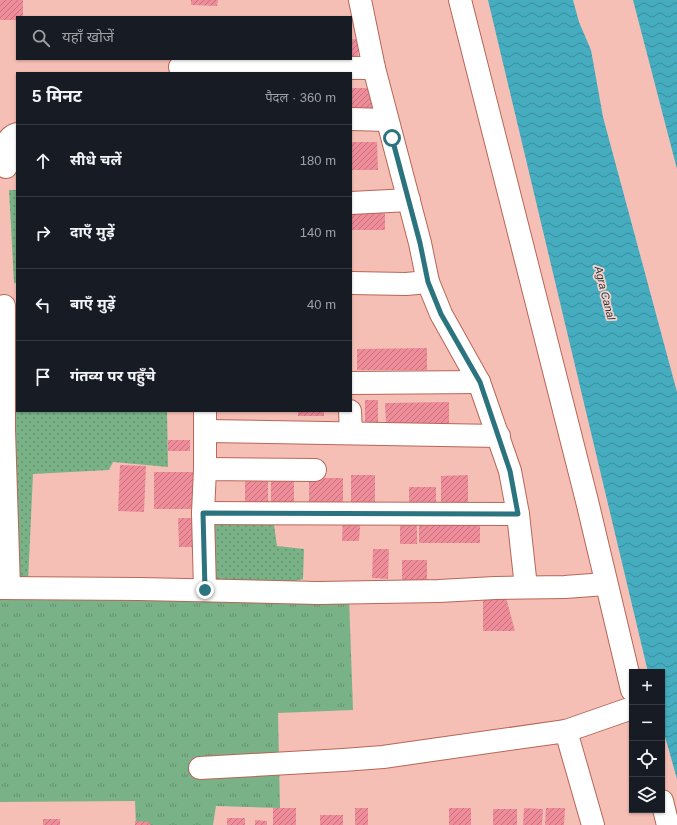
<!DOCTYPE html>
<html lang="hi">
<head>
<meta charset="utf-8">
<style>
	body { margin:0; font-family:Helvetica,"Noto Sans Devanagari",sans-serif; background:#20242c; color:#f1f3f6 }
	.controls { position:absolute; right:12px; bottom:12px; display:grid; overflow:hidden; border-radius:0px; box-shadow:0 1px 3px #0004 }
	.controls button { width:36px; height:36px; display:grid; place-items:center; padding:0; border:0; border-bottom:1px solid #363941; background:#171b24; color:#f1f3f6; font:20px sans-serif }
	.stop { position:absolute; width:12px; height:12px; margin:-9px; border:3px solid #2c7380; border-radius:50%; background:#fff }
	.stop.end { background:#2c7380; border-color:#fff; box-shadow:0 1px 4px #0008 }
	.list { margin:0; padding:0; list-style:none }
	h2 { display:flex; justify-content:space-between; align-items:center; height:52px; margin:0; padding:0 16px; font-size:17px }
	h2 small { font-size:13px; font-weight:400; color:#9ea1a6 }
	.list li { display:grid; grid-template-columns:26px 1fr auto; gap:12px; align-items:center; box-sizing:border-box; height:72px; padding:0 16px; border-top:1px solid #363941 }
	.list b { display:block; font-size:15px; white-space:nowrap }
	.list em { font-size:13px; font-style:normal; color:#9ea1a6 }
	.icon { flex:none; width:22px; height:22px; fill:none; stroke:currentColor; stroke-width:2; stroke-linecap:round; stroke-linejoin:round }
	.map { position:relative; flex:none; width:677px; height:825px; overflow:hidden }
	.search { position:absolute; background:#171b24; box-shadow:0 1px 3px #0004; left:16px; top:16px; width:336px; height:44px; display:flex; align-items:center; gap:10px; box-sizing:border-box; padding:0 14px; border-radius:0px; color:#9ea1a6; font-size:15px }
	.panel { position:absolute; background:#171b24; box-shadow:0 1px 3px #0004; left:16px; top:72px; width:336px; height:340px; border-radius:0px }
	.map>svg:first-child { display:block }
</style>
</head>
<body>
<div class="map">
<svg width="677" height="825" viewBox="0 0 677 825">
	<defs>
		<pattern id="grass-tufts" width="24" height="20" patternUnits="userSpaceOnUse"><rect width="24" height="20" fill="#7ab287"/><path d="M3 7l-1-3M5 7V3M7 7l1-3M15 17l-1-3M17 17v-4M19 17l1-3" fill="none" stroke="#67916e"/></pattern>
		<pattern id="park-dots" width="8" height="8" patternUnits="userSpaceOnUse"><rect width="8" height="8" fill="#7ab287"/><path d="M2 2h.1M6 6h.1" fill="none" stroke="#67916e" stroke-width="1.8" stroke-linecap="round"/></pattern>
		<pattern id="water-waves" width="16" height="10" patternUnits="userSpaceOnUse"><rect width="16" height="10" fill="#45adbf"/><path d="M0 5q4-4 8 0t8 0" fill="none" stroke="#3c8d9b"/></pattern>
		<pattern id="building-hatch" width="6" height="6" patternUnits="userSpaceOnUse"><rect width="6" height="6" fill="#ef8c9a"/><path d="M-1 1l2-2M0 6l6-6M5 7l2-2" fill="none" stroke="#c4737e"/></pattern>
	</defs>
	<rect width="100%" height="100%" fill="#f6bfb5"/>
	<path fill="url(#grass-tufts)" d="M0,592L349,597L353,710L278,713L280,808L216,806L213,825H136L135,801L0,802Z"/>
	<g fill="url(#park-dots)">
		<path d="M9,190H17V283H14Z"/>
		<path d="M15,378H17V411H167L168,467L113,462L109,470L33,474L28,583L10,579Z"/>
		<path d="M206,512L273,518L277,546L304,549L303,579L266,589L207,583Z"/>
	</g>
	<g fill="url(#water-waves)">
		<path d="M488,0H573L579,22L591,50L603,117L677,392V779L662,726V672H648Z"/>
		<path d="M633,0H677V169Z"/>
	</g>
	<g fill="url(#building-hatch)">
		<path d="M0,0H23V17H17V20H0Z"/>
		<path d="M191,0H218L217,6L191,5Z"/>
		<rect x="351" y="39" width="7" height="17"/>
		<path d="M351,88H374V110L351,111Z"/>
		<path d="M351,142H377L378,170H351Z"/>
		<rect x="351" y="205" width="34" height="25"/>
		<path d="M12,327L17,328V347H11Z"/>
		<path d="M427,348V370H357V349Z"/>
		<rect x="365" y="400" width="13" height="22"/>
		<path d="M449,402V425H386L385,403Z"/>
		<rect x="298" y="411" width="26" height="5"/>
		<rect x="168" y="440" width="22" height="11"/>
		<path d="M120,465L146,466L144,512L118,511Z"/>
		<rect x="154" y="472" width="43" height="37"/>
		<rect x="351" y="475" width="24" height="32"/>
		<path d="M468,475V503H441V476Z"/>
		<rect x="245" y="477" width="23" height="27"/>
		<rect x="271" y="478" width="23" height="28"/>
		<rect x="309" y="478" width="34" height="27"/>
		<rect x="409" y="487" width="27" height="17"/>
		<path d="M343,514L361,515L359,541H342Z"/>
		<path d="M480,516V543H419V517Z"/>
		<path d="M178,518H200V547H179Z"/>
		<rect x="400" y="518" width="17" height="26"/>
		<path d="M373,549H389L388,579L372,578Z"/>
		<rect x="402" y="560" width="25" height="21"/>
		<path d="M504,590L515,631H483V593Z"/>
		<rect x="273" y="808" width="23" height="17"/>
		<rect x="355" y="808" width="13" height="17"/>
		<rect x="449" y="808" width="22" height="17"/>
		<path d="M524,808L543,809L542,825H523Z"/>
		<path d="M546,808H565L564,825H545Z"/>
		<rect x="493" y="809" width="24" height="16"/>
		<rect x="320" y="815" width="23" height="10"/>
		<rect x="227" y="818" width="18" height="7"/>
		<rect x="43" y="819" width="17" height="6"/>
		<path d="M255,820L267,821V825H255Z"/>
		<path d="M135,821L150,822V825H135Z"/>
	</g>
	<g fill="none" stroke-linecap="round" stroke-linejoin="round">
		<g stroke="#b76657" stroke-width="24">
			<g id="minor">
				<path d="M360,0L374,68L420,243L428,282L441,314L479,382L510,471L518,514L526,587"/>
				<path d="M460,0L587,501L632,690"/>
				<path d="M180,67L374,68"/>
				<path d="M351,119L387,120"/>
				<path d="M6,167C6,155 3,138 17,134"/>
				<path d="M351,203L409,200"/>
				<path d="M351,283L406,284L428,282"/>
				<path d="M4,306V430L9,588"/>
				<path d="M351,383L479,382"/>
				<path d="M350,411L351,433"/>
				<path d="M206,431L499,436"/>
				<path d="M205,469V411"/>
				<path d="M203,513L518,514"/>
				<path d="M0,588L140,589L318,593L439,591L495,588L565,587L606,584"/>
				<path d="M205,590L203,513L205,469L315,470"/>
				<path d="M566,731L593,825"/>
				<path d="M200,768L343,760L383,757L566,731L632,708"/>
				<path d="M662,801L668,825"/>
			</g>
		</g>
		<use href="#minor" stroke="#fff" stroke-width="22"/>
	</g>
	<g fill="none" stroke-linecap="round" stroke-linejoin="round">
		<path stroke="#2c7380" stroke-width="5" d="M205,590L203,513L518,514L510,471L480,382L441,314L428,282L420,243L392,138"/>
	</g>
	<g text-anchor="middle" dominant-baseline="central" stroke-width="3.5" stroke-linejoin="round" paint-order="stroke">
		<g font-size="11" font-style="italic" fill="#1d3439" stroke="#f7d1ca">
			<text transform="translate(605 293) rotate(76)">Agra Canal</text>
		</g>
	</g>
</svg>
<div class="controls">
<button>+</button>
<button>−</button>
<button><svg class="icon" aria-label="locate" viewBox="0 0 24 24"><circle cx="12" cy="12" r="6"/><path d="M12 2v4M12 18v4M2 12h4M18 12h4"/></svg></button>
<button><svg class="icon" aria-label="layers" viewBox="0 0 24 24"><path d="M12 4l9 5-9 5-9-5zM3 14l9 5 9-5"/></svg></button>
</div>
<div class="stop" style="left:392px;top:138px"></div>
<div class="stop end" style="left:205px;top:590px"></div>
<div class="search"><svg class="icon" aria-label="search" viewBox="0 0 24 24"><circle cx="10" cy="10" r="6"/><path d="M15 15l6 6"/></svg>यहाँ खोजें</div>
<section class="panel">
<h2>5 मिनट<small>पैदल · 360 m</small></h2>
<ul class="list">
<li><svg class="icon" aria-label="ahead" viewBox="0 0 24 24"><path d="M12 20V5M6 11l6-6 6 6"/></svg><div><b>सीधे चलें</b></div><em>180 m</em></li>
<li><svg class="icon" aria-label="right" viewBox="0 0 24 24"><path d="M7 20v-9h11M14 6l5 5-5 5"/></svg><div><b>दाएँ मुड़ें</b></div><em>140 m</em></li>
<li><svg class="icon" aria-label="left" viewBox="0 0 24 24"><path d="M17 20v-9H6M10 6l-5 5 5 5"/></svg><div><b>बाएँ मुड़ें</b></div><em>40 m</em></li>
<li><svg class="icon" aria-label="arrive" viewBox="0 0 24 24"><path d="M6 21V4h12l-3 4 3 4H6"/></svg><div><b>गंतव्य पर पहुँचे</b></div></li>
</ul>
</section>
</div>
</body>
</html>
